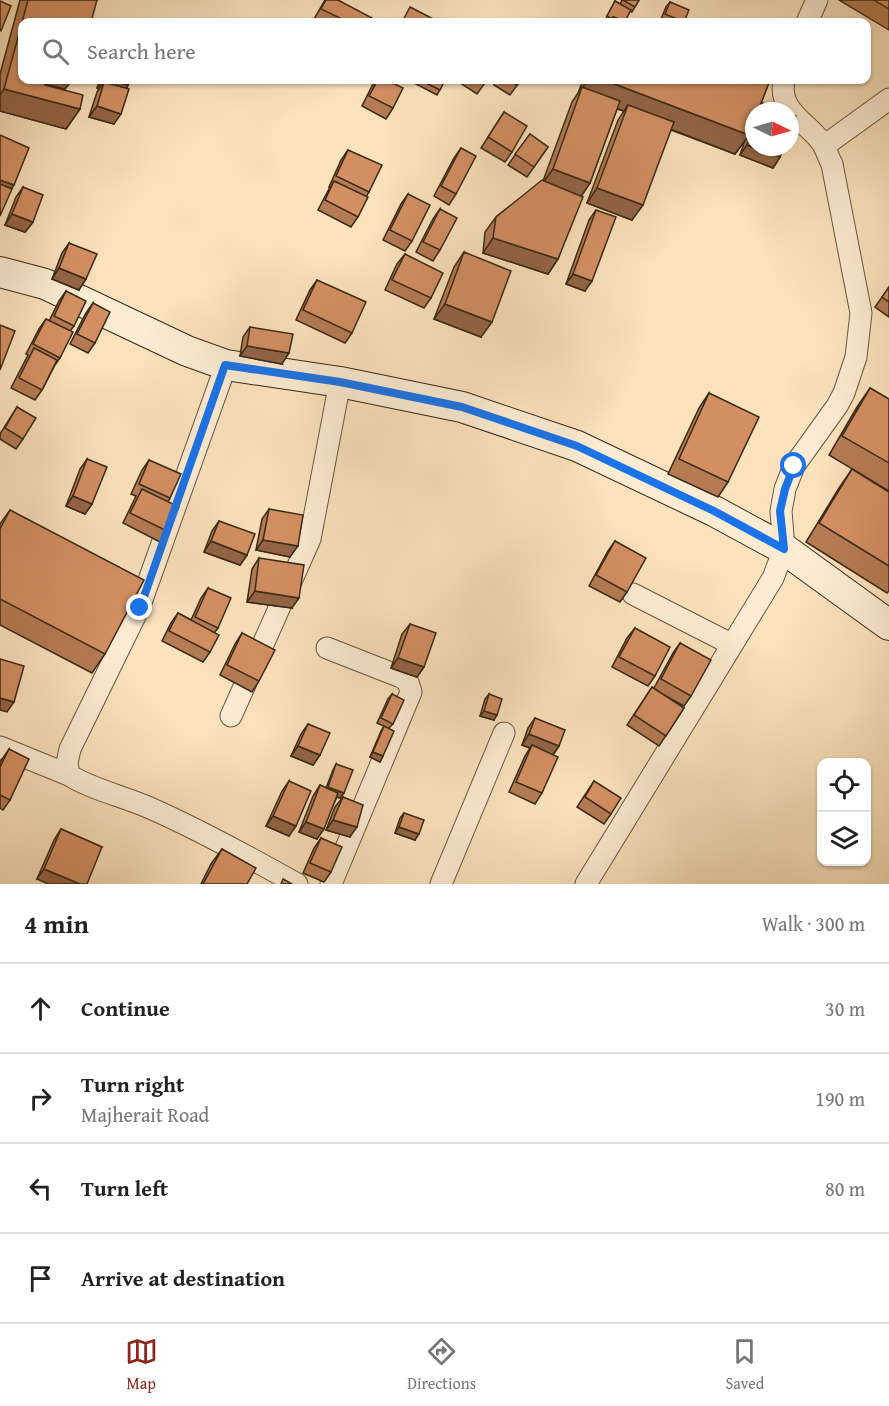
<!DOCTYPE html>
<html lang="en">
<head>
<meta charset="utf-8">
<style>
	body { margin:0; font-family:"Gentium Book Plus",serif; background:#f2f2f2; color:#222 }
	.controls { position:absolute; right:18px; bottom:18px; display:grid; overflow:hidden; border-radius:12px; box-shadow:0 2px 4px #0004 }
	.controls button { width:54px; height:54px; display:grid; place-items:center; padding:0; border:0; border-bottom:2px solid #e0e0e0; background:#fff; color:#222; font:30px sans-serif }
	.compass { position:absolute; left:745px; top:102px; width:54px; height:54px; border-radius:50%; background:#fff; box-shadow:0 2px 4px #0004; rotate:95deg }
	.stop { position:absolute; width:18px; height:18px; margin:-14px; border:4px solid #1a73e8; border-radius:50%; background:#fff }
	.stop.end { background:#1a73e8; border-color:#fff; box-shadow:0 2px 6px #0008 }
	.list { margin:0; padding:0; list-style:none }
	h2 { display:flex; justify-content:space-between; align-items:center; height:78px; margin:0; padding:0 24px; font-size:26px }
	h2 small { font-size:20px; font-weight:400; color:#767676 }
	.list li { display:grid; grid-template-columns:39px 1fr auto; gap:18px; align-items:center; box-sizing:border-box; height:90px; padding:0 24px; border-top:2px solid #e0e0e0 }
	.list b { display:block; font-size:22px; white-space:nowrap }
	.list p { margin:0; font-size:20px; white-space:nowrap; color:#767676 }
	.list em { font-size:20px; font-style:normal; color:#767676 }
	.icon { flex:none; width:33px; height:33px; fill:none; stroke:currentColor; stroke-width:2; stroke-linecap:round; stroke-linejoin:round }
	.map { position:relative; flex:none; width:889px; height:884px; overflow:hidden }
	.search { position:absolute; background:#fff; box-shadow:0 2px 4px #0004; left:18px; right:18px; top:18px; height:66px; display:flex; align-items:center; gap:15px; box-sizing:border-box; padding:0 21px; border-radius:12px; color:#767676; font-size:22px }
	.sheet { height:438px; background:#fff }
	nav { display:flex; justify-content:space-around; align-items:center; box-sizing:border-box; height:84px; border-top:2px solid #e0e0e0; background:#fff; font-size:16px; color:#767676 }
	nav a { display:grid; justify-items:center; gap:3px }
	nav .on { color:#8f2418 }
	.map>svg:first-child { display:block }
</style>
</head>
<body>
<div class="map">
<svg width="889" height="884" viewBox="0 0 889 884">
	<rect width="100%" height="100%" fill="#fbe2bc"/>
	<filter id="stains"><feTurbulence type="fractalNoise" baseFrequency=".00333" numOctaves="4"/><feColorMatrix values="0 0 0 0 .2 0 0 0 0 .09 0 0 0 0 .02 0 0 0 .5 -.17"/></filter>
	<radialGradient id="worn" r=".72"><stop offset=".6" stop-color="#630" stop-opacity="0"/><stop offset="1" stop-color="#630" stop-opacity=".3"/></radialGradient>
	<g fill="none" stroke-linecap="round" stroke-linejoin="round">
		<g stroke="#69573f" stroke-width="23">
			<g id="street">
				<path d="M807,22L817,0"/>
				<path d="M824,146L889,99"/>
				<path d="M226,365L139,608L70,749L67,763L69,775C93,790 123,796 150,808C200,830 249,857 297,884"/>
				<path d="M633,594L731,644"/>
				<path d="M327,648L401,677L408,682L411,692L331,884"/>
				<path d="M231,716L310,539L340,382"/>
				<path d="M0,747L69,775"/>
				<path d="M441,884L504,733"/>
				<path d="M586,884L773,578L784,549L781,511L785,489L794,466L837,406L844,393L856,357L861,313L832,164C829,159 827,152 824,146C812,124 777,113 784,80"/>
			</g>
		</g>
		<g stroke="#382915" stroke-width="32">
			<path id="secondary" d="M0,272L45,284L187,351L226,365L340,382L462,407L577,446L714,511L784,549L889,625"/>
		</g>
		<use href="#street" stroke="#fcecd3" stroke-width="21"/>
		<use href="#secondary" stroke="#fcecd3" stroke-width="30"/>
	</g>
	<g fill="#b57b54" stroke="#382915" stroke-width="1.5">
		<path d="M20,0H97L22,80H72L65,89L45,84V85L80,109L66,129L0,111V74Z"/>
		<path d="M325,0H338L369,22H321L314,19Z"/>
		<path d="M622,0H639L632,12L630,11L625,21L629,22H604L615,1L620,4Z"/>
		<path d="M839,0H889V30Z"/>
		<path d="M670,2L684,22H670L661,19L666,7Z"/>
		<path d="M100,80H130L114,124L89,117L97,92L99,89L97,88Z"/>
		<path d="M377,80H387L393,108L386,119L362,106L372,86Z"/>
		<path d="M416,80H445L437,95L414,83Z"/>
		<path d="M458,80H487L477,94L457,81Z"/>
		<path d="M497,80H521L510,95L494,85Z"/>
		<path d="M583,80H770L759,108L762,103L783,111H754V147L780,157L773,168L740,155L745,140L735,154L671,130L632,220L587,203L618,120L624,111L617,109L590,183L581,196L558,259L548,274L483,253L485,232L496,217L543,181L572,102L578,93Z"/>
		<path d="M504,112L512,152L505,162L481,148Z"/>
		<path d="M530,134L548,147L527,177L508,165Z"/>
		<path d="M461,148L456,194L449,205L434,196L454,158Z"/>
		<path d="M348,150L369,192L366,197L358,217L351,227L318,210L330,187H329L341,160Z"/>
		<path d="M23,187L33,222L25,232L5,225L16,197Z"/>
		<path d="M408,194L412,241L405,251L383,240L401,204Z"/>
		<path d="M440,209V250L433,261L416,252L433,219Z"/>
		<path d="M596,210L585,291L566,284L589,220Z"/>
		<path d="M69,243L79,290L52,279L62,253Z"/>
		<path d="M464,252L481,337L434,319L454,267Z"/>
		<path d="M405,254L431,298L424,308L385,290L397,264Z"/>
		<path d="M317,280L352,333L345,343L296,320L310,290Z"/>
		<path d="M889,287V317L875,307Z"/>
		<path d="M66,291L74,326L70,331L60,358L55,365L42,390L35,400L11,388L28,355L26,354L39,329L46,319L49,321L59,301Z"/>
		<path d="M93,303L95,343L88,353L70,344L86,313Z"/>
		<path d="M250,327L282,364L240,356L243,337Z"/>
		<path d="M870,388L889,399V491L829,455L857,407Z"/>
		<path d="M709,393L728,482L718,497L668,474L699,408Z"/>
		<path d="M17,407L23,439L16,449L0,439V434Z"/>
		<path d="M87,459L92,504L85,514L66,506L80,469Z"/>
		<path d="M149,460L170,498L168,502L167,531L160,542L123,523L136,496L131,494L142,470Z"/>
		<path d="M852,469L889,492V591L887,593L806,542L839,488Z"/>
		<path d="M269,509L290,557L256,550L262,519Z"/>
		<path d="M10,510L105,654L92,673L0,625V524Z"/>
		<path d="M219,521L247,555L240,565L204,552L212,531Z"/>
		<path d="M615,541L627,592L620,602L589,586L608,551Z"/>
		<path d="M259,558L292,608L247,602L252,569Z"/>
		<path d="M208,588L218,628L215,632L210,652L203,662L162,641L171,623L178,613L191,620L201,598Z"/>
		<path d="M410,624L424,667L417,677L391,668L402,634Z"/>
		<path d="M635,628L655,676L648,686L612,667L627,638Z"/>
		<path d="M242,633L259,681L252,692L220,675L235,644Z"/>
		<path d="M680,643L691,696L684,706L664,695L684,708L659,746L627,725L652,687L654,688L673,653Z"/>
		<path d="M392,694L393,724L389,728L383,756L380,762L370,757L381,731L384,726L377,723L388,699Z"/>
		<path d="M489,694L494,720L480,716L485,699Z"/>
		<path d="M535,718L559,746L553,755L542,793L535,804L509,792L525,756L530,748L522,745L528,728Z"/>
		<path d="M308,724L320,755L313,765L291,756L301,734Z"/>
		<path d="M9,749L10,800L3,810L0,808V762Z"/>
		<path d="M336,764L340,798L337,797L317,839L299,832L313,796L320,785L326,788L333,770Z"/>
		<path d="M289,781V836L266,826L282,791Z"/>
		<path d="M594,781L611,814L604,824L577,807Z"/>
		<path d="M343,797L350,837L326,830L335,807Z"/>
		<path d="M404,813L415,840L395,833L400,818Z"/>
		<path d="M61,829L102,847L37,879L54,840Z"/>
		<path d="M321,838L331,872L324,882L303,873L314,848Z"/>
		<path d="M222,849L247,884H201L211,864Z"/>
	</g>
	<g fill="#946445" stroke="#382915" stroke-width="1.5">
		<path d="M39,80H72L65,89L37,82Z"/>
		<path d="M103,80H109L128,85L121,95L104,82L99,89L97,88Z"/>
		<path d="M588,80H604L749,135L735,154L626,112L628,105L624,111L579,95L582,88Z"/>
		<path d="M4,89L80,109L66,129L0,111V95Z"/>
		<path d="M97,106L121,114L114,124L89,117Z"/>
		<path d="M747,145L780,157L773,168L740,155Z"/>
		<path d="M553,169L590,183L580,198L542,184Z"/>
		<path d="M0,180L14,185L7,196L0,193Z"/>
		<path d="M597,188L643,205L632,220L587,203Z"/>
		<path d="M12,214L33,222L25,232L5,225Z"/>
		<path d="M493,238L558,259L548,274L483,253Z"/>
		<path d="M59,268L86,279L79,290L52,279Z"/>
		<path d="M573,274L592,281L585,291L566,284Z"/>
		<path d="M445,304L492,322L481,337L434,319Z"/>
		<path d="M247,346L289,353L282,364L240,356Z"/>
		<path d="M73,496L92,504L85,514L66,506Z"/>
		<path d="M263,540L298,546L290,557L256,550Z"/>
		<path d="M211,541L247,555L240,565L204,552Z"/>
		<path d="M255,591L299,598L292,608L247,602Z"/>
		<path d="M398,658L424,667L417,677L391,668Z"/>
		<path d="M0,698L14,702L7,712L0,710Z"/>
		<path d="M484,711L497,715L494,720L480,716Z"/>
		<path d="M529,734L559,746L552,756L532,745L530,748L522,745Z"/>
		<path d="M298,746L320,755L313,765L291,756Z"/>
		<path d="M373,752L383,756L380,762L370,757Z"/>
		<path d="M328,787L344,793L340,798L324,792Z"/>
		<path d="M273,816L296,826L289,836L266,826Z"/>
		<path d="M333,820L357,827L350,837L326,830Z"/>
		<path d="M306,822L324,829L317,839L299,832Z"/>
		<path d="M399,827L419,834L415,840L395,833Z"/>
		<path d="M44,869L80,884H48L37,879Z"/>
	</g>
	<g fill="#d38f62" stroke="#382915" stroke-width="1.5">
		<path d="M28,0H97L91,22H22V80H46L45,85L83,95L80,109L4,89Z"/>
		<path d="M326,0H338L372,18L369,22H348L321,9Z"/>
		<path d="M623,0H639L635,7Z"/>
		<path d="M874,0H889V9Z"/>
		<path d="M0,1L11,6L1,31L0,30Z"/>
		<path d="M615,1L631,10L625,21L613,17L612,19L607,16Z"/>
		<path d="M670,2L689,10L684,22L665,14Z"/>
		<path d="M410,7L439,22H402Z"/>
		<path d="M613,17L629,22H611Z"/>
		<path d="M109,80H130L128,85Z"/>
		<path d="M378,80H387L403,88L393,108L369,96Z"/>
		<path d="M420,80H445L440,90Z"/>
		<path d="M478,80H487L484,84Z"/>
		<path d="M508,80H521L517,85Z"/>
		<path d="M604,80H770L758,111H754V121L749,135Z"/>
		<path d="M104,82L129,89L121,114L97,106Z"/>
		<path d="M582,87L620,101L590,183L553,169Z"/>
		<path d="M762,103L783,111H759Z"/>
		<path d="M628,105L674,122L643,205L597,188Z"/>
		<path d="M504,112L527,126L512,152L488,137Z"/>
		<path d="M790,114L796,116L790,131Z"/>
		<path d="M754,126V147H784L780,157L747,145Z"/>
		<path d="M530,134L548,147L534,167L515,154Z"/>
		<path d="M0,135L29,148L14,185L0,180Z"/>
		<path d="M461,148L476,156L456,194L441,186Z"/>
		<path d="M348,150L382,165L369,192L336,176Z"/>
		<path d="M542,180L583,197L558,259L493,238L496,217Z"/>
		<path d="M334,181L368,197L358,217L325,200Z"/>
		<path d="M0,184L12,189L0,216Z"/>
		<path d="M23,187L43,195L33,222L12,214Z"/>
		<path d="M408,194L430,205L412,241L390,230Z"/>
		<path d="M440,209L457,218L440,250L423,242Z"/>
		<path d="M596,210L616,217L592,281L573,274Z"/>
		<path d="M69,243L97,254L86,279L59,268Z"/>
		<path d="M464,252L511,271L492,322L445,304Z"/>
		<path d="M405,254L443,273L431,298L392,280Z"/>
		<path d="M317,280L366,302L352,333L303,310Z"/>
		<path d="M889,287V302L882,297Z"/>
		<path d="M66,291L86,301L74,326L54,316Z"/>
		<path d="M93,303L110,312L95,343L77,334Z"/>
		<path d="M46,319L73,332L60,358L33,344Z"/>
		<path d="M0,325L15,331L0,370Z"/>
		<path d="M250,327L293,334L289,353L247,346Z"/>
		<path d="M34,348L57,360L42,390L19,378Z"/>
		<path d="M870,388L889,399V463L842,436Z"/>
		<path d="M709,393L759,417L728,482L679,459Z"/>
		<path d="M17,407L36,418L23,439L5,428Z"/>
		<path d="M87,459L107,467L92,504L73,496Z"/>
		<path d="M149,460L181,474L170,498L139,484Z"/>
		<path d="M852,469L889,492V566L819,523Z"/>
		<path d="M142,489L179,507L167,531L130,513Z"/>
		<path d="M269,509L303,515L298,546L263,540Z"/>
		<path d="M10,510L144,580L105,654L0,599V529Z"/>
		<path d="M219,521L255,534L247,555L211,541Z"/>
		<path d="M615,541L646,558L627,592L596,575Z"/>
		<path d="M259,558L304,565L299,598L255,591Z"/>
		<path d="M208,588L231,598L218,628L195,617Z"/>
		<path d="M178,613L219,635L210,652L169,631Z"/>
		<path d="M410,624L436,633L424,667L398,658Z"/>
		<path d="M635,628L670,647L655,676L619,657Z"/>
		<path d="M242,633L275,650L259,681L227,665Z"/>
		<path d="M680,643L711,660L691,696L661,679Z"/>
		<path d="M0,659L24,666L14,702L0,698Z"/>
		<path d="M652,687L684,708L666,736L634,715Z"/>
		<path d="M392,694L404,700L393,724L381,718Z"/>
		<path d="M489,694L502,699L497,715L484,711Z"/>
		<path d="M535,718L565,730L559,746L529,734Z"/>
		<path d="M308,724L330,733L320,755L298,746Z"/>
		<path d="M384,726L394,731L383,756L373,752Z"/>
		<path d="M532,745L558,757L542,793L516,782Z"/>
		<path d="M9,749L29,759L10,800L0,795V767Z"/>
		<path d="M336,764L353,770L344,793L328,787Z"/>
		<path d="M289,781L311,791L296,826L273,816Z"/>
		<path d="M594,781L621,798L611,814L585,797Z"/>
		<path d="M320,785L338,793L324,829L306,822Z"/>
		<path d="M343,797L363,805L357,827L333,820Z"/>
		<path d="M404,813L424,820L419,834L399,827Z"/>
		<path d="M61,829L102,847L87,884H80L44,869Z"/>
		<path d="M321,838L342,847L331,872L310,863Z"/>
		<path d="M222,849L256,868L247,884H203Z"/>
		<path d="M283,879L292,884H281Z"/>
	</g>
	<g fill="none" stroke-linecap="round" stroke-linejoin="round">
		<path stroke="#1a73e8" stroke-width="8" d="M140,608L225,365L340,382L462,407L577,446L714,511L784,549L780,511L785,489L794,466"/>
	</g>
	<rect width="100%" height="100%" filter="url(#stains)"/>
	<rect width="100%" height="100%" fill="url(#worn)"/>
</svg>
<div class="controls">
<button><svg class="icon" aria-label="locate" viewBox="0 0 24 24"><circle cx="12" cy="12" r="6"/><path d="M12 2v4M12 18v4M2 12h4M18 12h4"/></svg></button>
<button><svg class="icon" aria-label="layers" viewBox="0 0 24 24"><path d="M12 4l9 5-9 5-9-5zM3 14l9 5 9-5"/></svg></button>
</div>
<svg class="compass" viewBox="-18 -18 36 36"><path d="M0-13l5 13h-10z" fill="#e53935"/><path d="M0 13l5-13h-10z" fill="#767676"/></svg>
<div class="stop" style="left:794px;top:466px"></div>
<div class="stop end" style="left:140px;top:608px"></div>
<div class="search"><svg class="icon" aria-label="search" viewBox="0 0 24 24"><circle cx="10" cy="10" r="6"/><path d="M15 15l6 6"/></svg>Search here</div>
</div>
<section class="sheet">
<h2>4 min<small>Walk · 300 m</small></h2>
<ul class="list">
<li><svg class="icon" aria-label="ahead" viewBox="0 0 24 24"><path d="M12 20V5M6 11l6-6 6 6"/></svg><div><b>Continue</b></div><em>30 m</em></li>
<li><svg class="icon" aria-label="right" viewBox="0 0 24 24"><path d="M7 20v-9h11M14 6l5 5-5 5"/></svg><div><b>Turn right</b><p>Majherait Road</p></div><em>190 m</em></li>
<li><svg class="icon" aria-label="left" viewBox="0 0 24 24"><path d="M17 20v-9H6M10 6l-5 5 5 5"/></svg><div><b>Turn left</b></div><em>80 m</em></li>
<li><svg class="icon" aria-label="arrive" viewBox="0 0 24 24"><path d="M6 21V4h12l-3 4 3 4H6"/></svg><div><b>Arrive at destination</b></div></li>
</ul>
</section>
<nav>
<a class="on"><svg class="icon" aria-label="map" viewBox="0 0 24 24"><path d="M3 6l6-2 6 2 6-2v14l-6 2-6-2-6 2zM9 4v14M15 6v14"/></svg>Map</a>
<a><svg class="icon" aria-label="directions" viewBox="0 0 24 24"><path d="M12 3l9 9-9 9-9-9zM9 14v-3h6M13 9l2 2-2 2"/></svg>Directions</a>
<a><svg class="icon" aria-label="saved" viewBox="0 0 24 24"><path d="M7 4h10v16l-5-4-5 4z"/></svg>Saved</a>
</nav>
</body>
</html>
